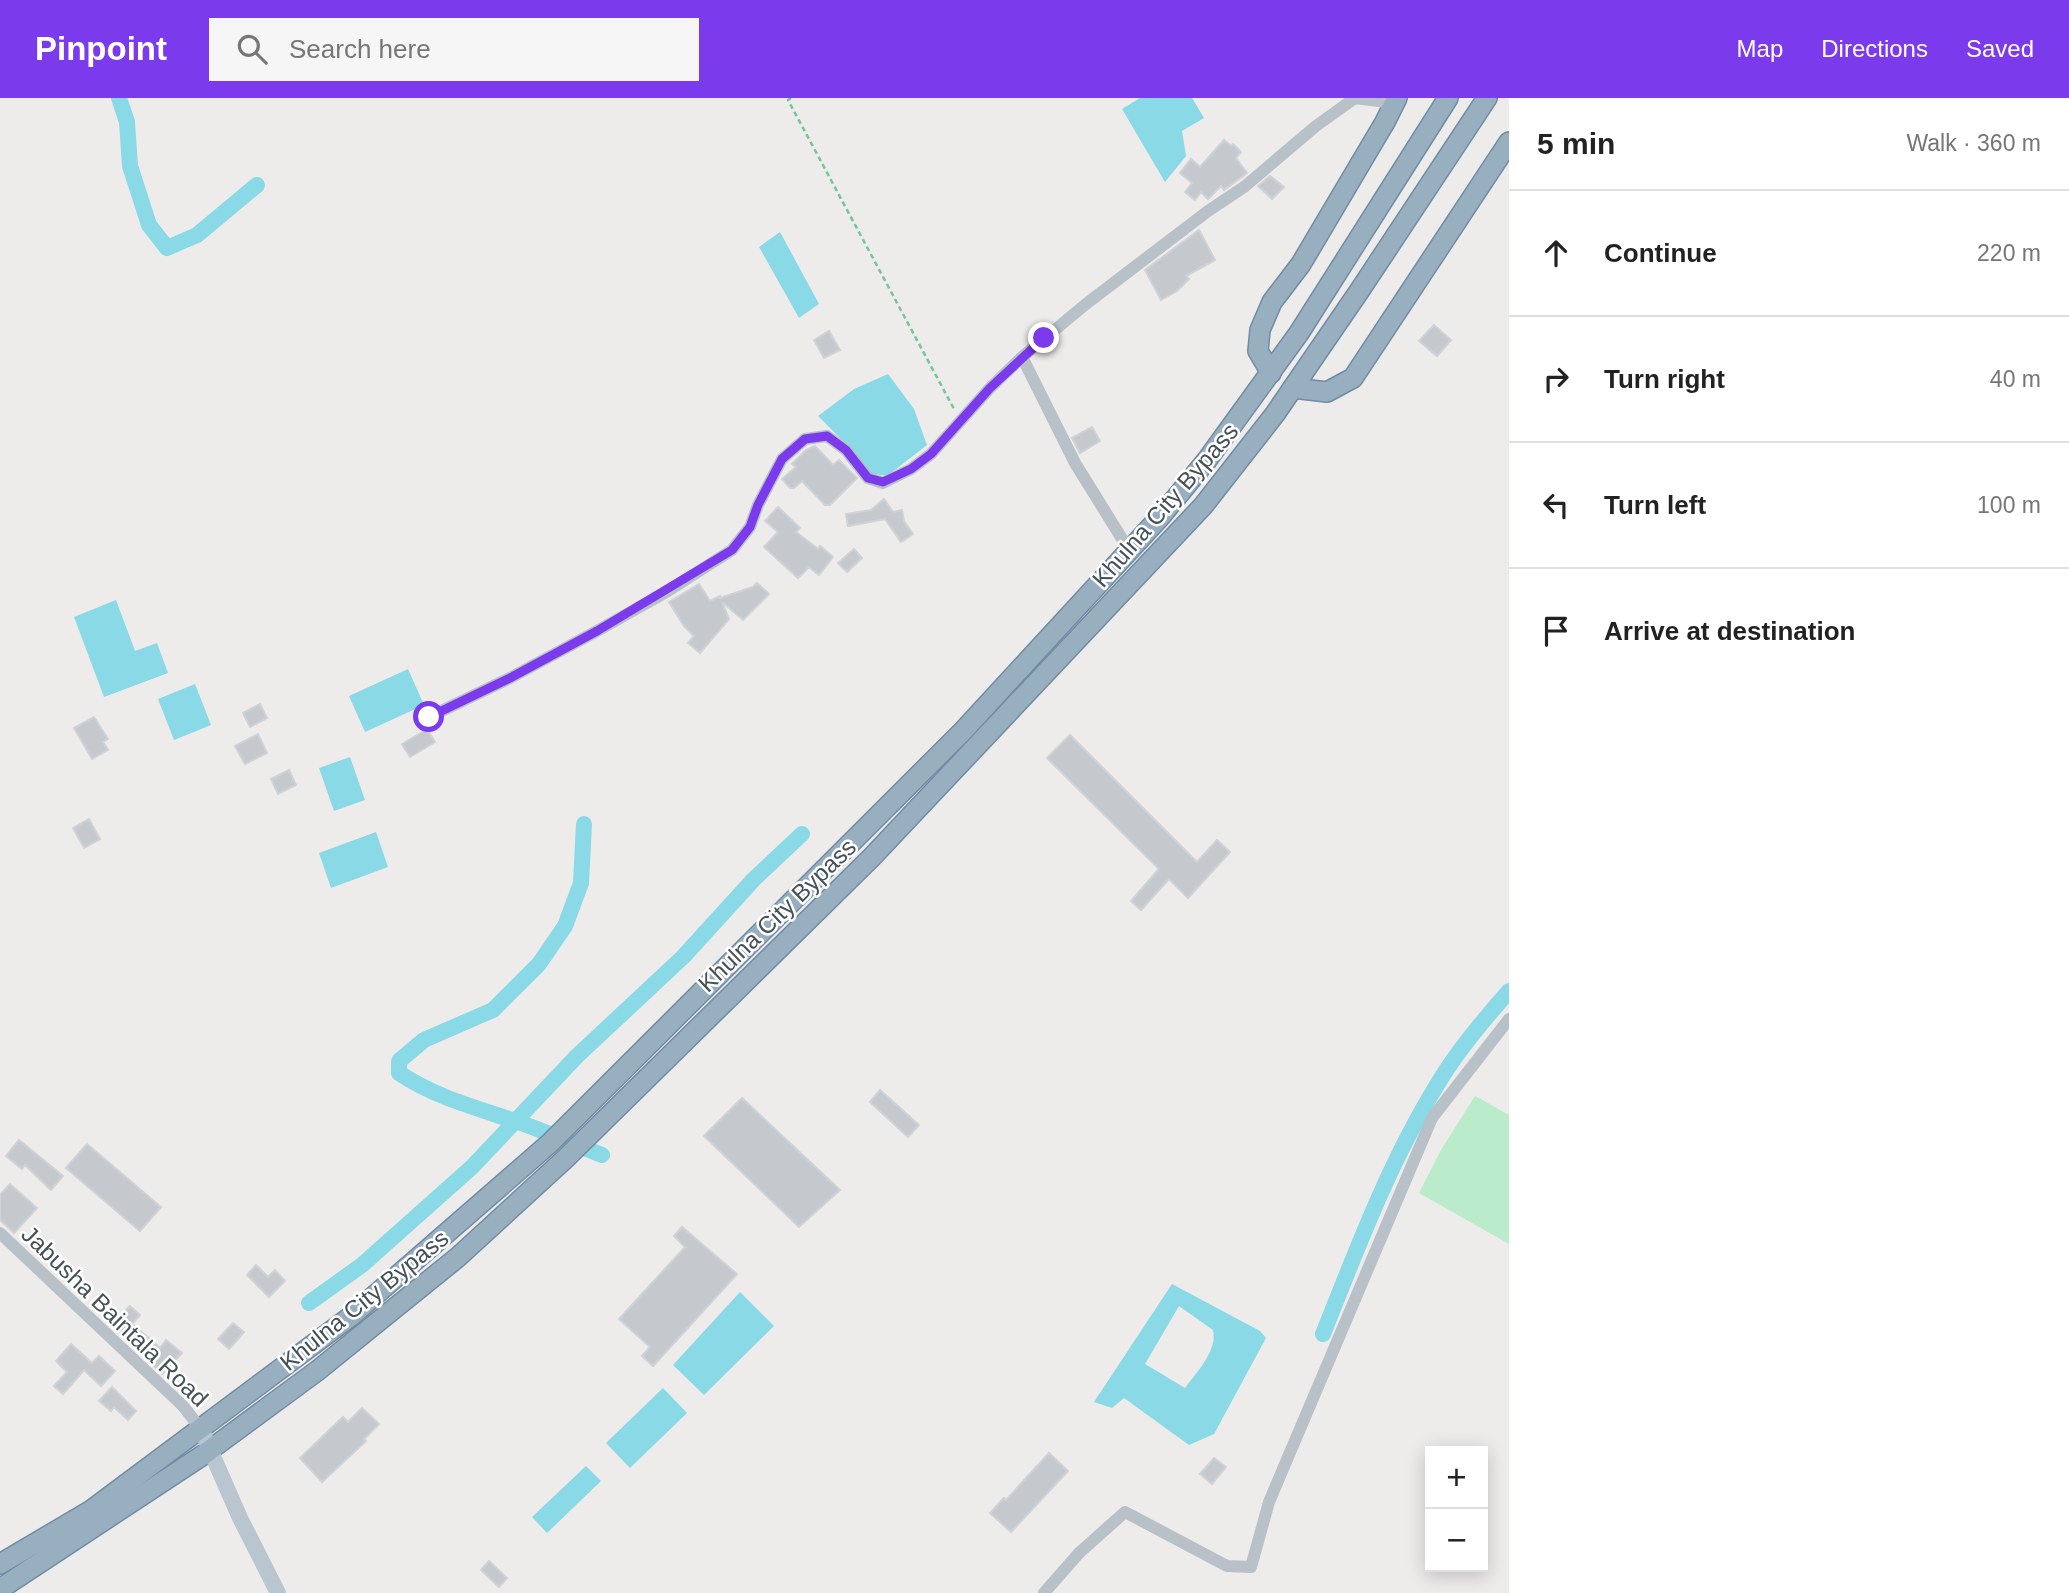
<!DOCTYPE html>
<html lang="en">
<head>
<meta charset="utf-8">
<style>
	body { margin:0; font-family:Helvetica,sans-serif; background:#f6f6f6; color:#222 }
	.controls { position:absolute; right:21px; bottom:21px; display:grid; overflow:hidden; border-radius:0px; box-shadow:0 4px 18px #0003 }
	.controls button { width:63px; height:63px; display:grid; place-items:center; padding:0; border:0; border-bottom:2px solid #e0e0e0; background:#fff; color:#222; font:35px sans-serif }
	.stop { position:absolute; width:21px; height:21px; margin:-16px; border:5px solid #7c3aed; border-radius:50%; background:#fff }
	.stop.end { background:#7c3aed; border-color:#fff; box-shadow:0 2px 7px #0008 }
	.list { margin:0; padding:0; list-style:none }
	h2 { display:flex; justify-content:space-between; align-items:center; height:91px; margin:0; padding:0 28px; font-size:30px }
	h2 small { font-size:23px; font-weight:400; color:#767676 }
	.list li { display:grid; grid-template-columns:46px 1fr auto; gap:21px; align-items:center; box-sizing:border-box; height:126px; padding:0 28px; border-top:2px solid #e0e0e0 }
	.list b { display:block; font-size:26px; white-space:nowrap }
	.list em { font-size:23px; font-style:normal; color:#767676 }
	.icon { flex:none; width:38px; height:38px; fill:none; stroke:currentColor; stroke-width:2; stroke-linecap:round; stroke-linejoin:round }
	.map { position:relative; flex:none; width:1509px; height:1495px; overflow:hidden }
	header { display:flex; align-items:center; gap:42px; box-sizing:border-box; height:98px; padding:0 35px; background:#7c3aed; color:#fff }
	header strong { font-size:33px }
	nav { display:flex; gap:38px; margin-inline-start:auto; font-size:24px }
	.search { width:490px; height:63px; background:#f6f6f6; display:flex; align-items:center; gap:18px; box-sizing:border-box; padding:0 24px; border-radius:0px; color:#767676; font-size:26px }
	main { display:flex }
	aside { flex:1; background:#fff }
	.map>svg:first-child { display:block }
</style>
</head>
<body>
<header>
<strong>Pinpoint</strong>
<div class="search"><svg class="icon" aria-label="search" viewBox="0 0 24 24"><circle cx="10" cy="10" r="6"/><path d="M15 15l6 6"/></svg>Search here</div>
<nav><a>Map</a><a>Directions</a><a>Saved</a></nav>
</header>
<main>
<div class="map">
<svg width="1509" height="1495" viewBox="0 0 1509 1495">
	<rect width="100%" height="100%" fill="#eeebeb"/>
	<path fill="#baebca" d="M1475,998L1509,1017V1146L1419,1095L1441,1052Z"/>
	<g fill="#89d9e6" fill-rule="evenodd">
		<path d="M1140,0H1192L1204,20L1182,33L1186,58L1165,84L1122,11Z"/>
		<path d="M780,134L819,206L799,220L759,149Z"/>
		<path d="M888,276L914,311L927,347L887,378L869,375L853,353L818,318L854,291Z"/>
		<path d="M116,502L135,553L157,545L168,575L104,599L74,519Z"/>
		<path d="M408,571L424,607L365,634L349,598Z"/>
		<path d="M195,586L211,627L174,642L158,601Z"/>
		<path d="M350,659L365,702L334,713L319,670Z"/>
		<path d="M376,734L388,769L331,790L319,755Z"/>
		<path d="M1172,1186L1260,1233L1266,1240L1214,1336L1189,1347L1124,1300L1112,1310L1094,1304ZM1179,1208L1213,1232C1218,1252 1197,1274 1185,1290L1145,1266Z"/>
		<path d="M740,1194L774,1228L704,1297L673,1267Z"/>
		<path d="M663,1290L687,1315L630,1370L606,1345Z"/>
		<path d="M586,1368L601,1383L547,1435L532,1419Z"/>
	</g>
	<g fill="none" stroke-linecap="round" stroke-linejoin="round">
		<g stroke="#89d9e6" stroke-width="16">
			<path d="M119,0L127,24L130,68L149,127L167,150L197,137L257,87"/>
			<path d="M584,726L581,785L565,828L539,866L493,912L424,942L399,963V975C435,999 474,1009 515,1023C545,1033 573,1046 602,1057"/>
			<path d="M309,1205L362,1167L472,1069L577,958L683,859L754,781L802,736"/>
			<path d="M1323,1236C1357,1151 1389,1065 1437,987C1457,953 1483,923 1509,893"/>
		</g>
	</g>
	<g fill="#c5c9ce" stroke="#cfd2d7" stroke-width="2">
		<path d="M1224,42L1231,48L1233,46L1241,54L1236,60L1247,75L1224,92L1221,88L1208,101L1201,94L1195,102L1185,94L1192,85L1180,75L1191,61L1200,69Z"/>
		<path d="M1270,78L1284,89L1272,101L1258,88Z"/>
		<path d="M1199,132L1215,162L1186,178L1189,181L1177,193L1161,202L1145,172Z"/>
		<path d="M1434,227L1451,242L1437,258L1419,243Z"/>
		<path d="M829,233L840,252L824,260L814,242Z"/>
		<path d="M1092,329L1100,343L1080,355L1072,340Z"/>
		<path d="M815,348L833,367L839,362L857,380L830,407H825L802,383L794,390H790L782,381L796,369L792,366L806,352Z"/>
		<path d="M884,401L893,414L902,412L904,423L913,436L901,444L885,421L848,428L846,416L871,412Z"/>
		<path d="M778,409L800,430L796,434L818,451L820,448L833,459L819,477L809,469L798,480L764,449L778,434L765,423Z"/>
		<path d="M854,451L862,460L847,474L838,465Z"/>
		<path d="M757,485L769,496L743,522L722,504L729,521L700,555L688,545L694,538L684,528L669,504L699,486L710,503L720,498V500L753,489Z"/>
		<path d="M260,606L267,620L250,629L243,615Z"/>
		<path d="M94,619L108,641L103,644L108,652L92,661L74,630Z"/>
		<path d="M427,631L435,644L410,659L402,646Z"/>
		<path d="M258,636L267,655L245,666L235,648Z"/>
		<path d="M1070,637L1197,764L1217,742L1230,754L1188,800L1169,781L1141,812L1131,803L1159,771L1047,660Z"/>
		<path d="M289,672L296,687L278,696L271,681Z"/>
		<path d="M89,721L100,741L84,750L73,730Z"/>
		<path d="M880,992L919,1027L908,1039L870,1004Z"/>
		<path d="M742,1000L840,1092L799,1129L704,1038Z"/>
		<path d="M19,1042L63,1078L51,1092L25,1067L22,1071L6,1058Z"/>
		<path d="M87,1046L161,1109L140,1133L66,1070Z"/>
		<path d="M10,1086L37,1110L14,1135L0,1122V1097Z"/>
		<path d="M682,1129L737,1176L653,1268L642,1258L650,1249L619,1221L685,1149L674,1138Z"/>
		<path d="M256,1167L268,1179L275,1172L285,1183L269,1199L247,1177Z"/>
		<path d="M130,1208L140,1217L132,1226L160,1250L166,1242L182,1255L162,1276L112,1226Z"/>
		<path d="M233,1225L244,1234L229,1251L218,1241Z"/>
		<path d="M71,1246L92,1265L99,1258L115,1273L101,1288L84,1272L63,1296L54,1288L67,1274L56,1263Z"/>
		<path d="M112,1289L136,1313L128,1322L114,1309L111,1313L99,1303Z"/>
		<path d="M362,1310L379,1326L364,1341L366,1343L322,1384L300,1360L343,1319L348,1324Z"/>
		<path d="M1049,1355L1068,1373L1011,1434L990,1415L1004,1400L1006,1402Z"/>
		<path d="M1214,1360L1226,1369L1212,1386L1200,1376Z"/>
		<path d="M489,1463L507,1480L499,1489L481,1472Z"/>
	</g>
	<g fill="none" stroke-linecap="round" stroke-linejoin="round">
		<g stroke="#708ca4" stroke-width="22">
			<g id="trunk">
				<path d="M1271,275L1258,253L1260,232L1272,204L1301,166L1385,24L1397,0"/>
				<path d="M1293,290L1327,294L1353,280L1509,44"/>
				<path d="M0,1466L90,1413L350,1219L550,1045L964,632L1161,418L1207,362L1299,235L1448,0"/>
				<path d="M0,1491L203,1357L317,1273L458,1159L566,1060L871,760L1203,408L1275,316L1360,192L1487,0"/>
			</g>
		</g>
		<path stroke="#74c799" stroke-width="2.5" stroke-dasharray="5 3.5" stroke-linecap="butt" d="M791,0L788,2L954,311"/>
		<g stroke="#b7c1c7" stroke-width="12">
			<path d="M1022,259L1075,365L1129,452"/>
			<path d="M429,619L510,580L597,533L668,493L732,452L750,429L758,407L782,361L805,341L827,338L846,352L868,380L883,385L911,371L931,356L990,290L1022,259L1086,206L1208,113L1244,89L1316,28L1355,0L1395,5"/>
			<path d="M0,1135L183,1308L201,1331"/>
			<path d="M1044,1495L1079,1455L1125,1414L1227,1468L1251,1469L1269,1404L1432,1020L1509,921"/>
		</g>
		<path stroke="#b9c5cf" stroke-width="16" d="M201,1331L240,1420L278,1495"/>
		<use href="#trunk" stroke="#98afc0" stroke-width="19"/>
	</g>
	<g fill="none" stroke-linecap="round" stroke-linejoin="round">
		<path stroke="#7c3aed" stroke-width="9" d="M429,619L510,580L597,533L732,452L750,429L758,407L782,361L805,341L827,338L846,352L868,380L883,384L911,371L931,356L990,290L1044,240"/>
	</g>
	<g text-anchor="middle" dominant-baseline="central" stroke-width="5" stroke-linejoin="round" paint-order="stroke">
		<g font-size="24" fill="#455057" stroke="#fff">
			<text transform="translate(1165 407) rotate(-49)">Khulna City Bypass</text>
			<text transform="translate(777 817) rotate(-44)">Khulna City Bypass</text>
			<text transform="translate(364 1202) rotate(-39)">Khulna City Bypass</text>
			<text transform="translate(115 1218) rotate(44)">Jabusha Baintala Road</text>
		</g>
	</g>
</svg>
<div class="controls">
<button>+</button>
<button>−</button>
</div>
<div class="stop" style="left:429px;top:619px"></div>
<div class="stop end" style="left:1044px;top:240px"></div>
</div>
<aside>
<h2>5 min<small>Walk · 360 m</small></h2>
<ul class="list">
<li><svg class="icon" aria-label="ahead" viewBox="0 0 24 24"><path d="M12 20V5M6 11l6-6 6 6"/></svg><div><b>Continue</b></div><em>220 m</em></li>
<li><svg class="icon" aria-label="right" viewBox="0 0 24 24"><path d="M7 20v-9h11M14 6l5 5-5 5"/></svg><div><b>Turn right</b></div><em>40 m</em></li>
<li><svg class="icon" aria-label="left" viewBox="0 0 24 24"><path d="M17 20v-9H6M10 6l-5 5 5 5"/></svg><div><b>Turn left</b></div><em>100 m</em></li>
<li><svg class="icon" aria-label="arrive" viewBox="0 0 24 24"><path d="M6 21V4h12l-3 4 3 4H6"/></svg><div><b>Arrive at destination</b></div></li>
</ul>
</aside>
</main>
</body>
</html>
